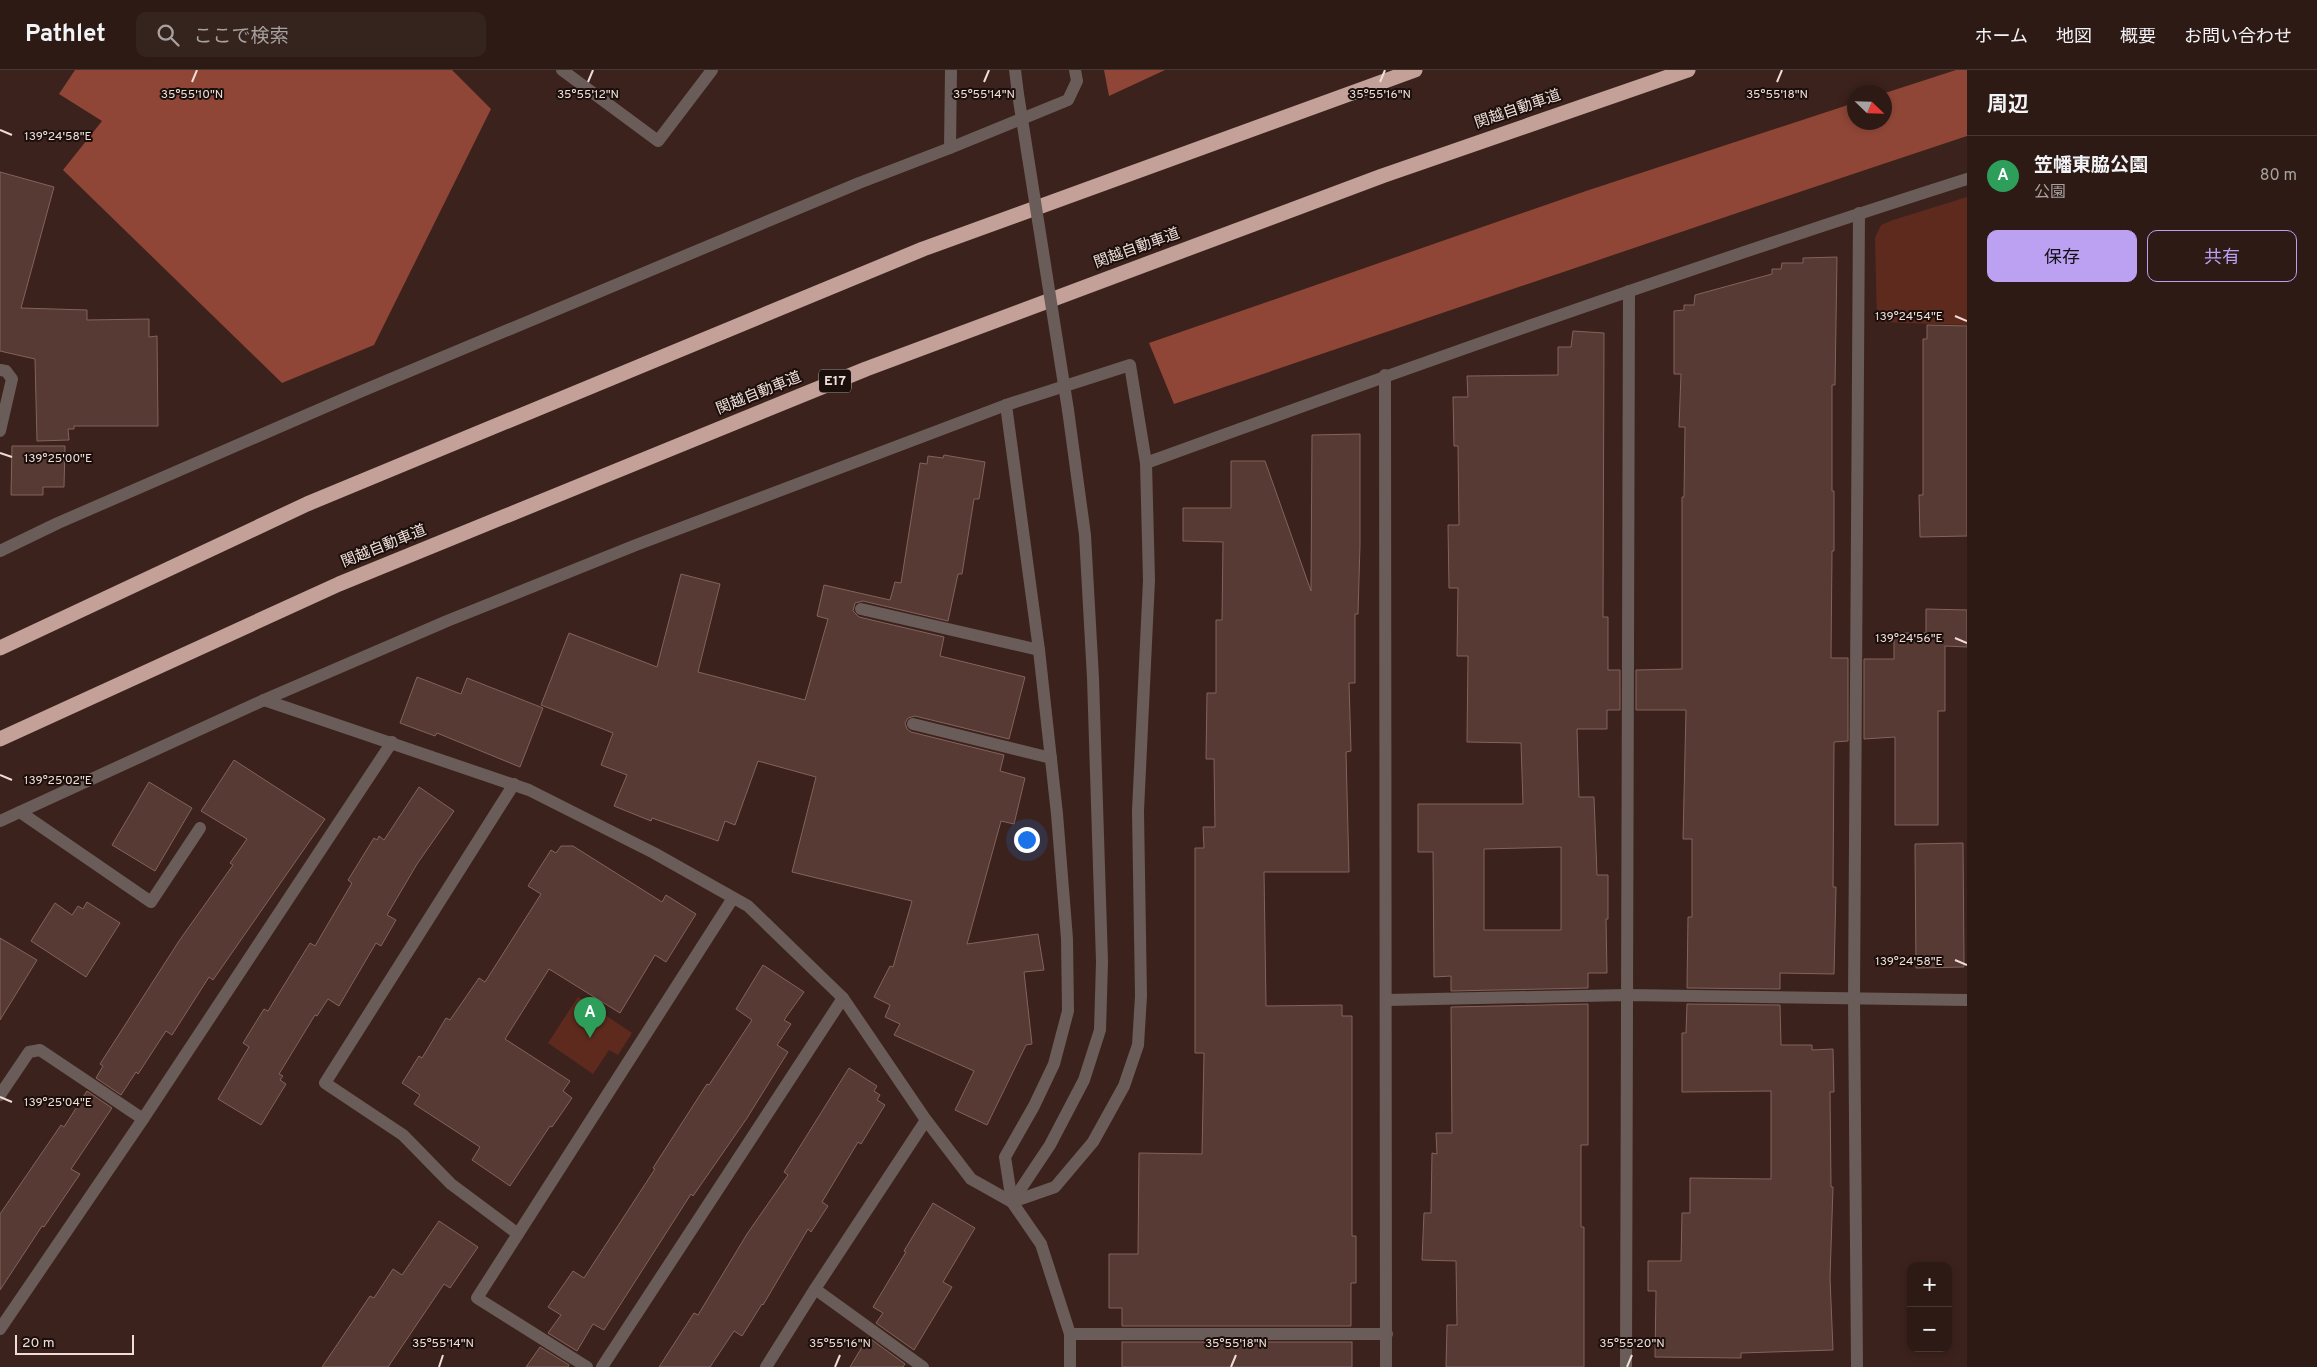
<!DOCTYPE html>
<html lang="ja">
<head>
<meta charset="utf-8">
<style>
	body { margin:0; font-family:Overpass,"Noto Sans JP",sans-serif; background:#35231e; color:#f1f3f6 }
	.controls { position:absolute; right:15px; bottom:15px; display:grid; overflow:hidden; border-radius:10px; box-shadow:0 2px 8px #0003 }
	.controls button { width:45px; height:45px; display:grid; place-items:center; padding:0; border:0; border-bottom:1px solid #483834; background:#2d1a15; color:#f1f3f6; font:25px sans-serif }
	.compass { position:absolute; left:1847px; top:15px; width:45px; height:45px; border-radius:50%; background:#2d1a15; box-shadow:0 2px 8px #0003; rotate:113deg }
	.scale { position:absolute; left:15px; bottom:12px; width:119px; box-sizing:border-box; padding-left:5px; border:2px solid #efddd8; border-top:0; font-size:14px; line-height:18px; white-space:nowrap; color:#efddd8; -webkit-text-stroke:4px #1b0f0c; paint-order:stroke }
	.you { position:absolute; left:1026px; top:769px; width:18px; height:18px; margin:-12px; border:4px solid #fff; border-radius:50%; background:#1a73e8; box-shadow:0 0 0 8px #1a73e833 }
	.badge { display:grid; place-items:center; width:32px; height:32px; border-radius:50%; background:#bca0f2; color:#fff; font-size:16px; font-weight:700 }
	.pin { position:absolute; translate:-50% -41px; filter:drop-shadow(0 1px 2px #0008) }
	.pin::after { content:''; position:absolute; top:26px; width:18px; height:15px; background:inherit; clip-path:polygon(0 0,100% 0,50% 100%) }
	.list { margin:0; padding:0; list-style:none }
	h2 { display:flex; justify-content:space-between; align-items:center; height:65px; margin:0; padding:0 20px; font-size:21px }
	h2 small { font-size:16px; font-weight:400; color:#a7a1a0 }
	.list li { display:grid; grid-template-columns:32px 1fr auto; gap:15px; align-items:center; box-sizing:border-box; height:80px; padding:0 20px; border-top:1px solid #483834 }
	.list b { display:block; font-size:19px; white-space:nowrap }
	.list p { margin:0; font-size:16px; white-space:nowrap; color:#a7a1a0 }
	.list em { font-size:16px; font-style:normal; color:#a7a1a0 }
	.actions { display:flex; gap:10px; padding:15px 20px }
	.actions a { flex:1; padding:11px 0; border:1px solid #bca0f2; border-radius:10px; text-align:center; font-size:18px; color:#bca0f2 }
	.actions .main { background:#bca0f2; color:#111 }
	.icon { flex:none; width:28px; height:28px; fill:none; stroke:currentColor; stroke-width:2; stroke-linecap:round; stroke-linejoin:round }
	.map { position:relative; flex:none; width:1967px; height:1297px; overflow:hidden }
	header { display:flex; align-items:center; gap:30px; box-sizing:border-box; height:70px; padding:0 25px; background:#2d1a15; border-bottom:1px solid #483834 }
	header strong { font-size:24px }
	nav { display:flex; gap:28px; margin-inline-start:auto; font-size:18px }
	.search { width:350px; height:45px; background:#35231e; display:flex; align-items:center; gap:12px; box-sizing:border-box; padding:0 18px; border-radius:10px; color:#a7a1a0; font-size:19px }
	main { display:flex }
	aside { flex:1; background:#2d1a15 }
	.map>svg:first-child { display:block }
</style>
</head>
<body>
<header>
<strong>Pathlet</strong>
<div class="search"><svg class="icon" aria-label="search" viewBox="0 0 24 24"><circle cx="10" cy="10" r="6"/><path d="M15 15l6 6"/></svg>ここで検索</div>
<nav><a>ホーム</a><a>地図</a><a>概要</a><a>お問い合わせ</a></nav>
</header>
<main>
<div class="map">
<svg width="1967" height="1297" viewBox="0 0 1967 1297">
	<rect width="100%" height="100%" fill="#3c221c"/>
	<g fill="#5e2a1e">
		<path d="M1967,127V255L1877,252L1875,168L1881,155L1893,150Z"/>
		<path d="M578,927L632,963L618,985L609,980L593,1004L548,973Z"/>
	</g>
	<g fill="#8f4636">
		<path d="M75,0H452L491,39L374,275L282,313L63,100L102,51L59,24Z"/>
		<path d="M1104,0H1165L1109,26Z"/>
		<path d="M1956,0H1967V66C1702,154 1438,245 1174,334L1149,273L1586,121L1854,33V52H1884L1885,23Z"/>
	</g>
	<g fill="#573a33" stroke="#83635c" fill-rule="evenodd">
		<path d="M0,102L54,117L21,238L87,240V250L149,249V267L157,266L158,356H74V359H68L69,370L37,371L35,289L0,281Z"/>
		<path d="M1837,187L1835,315H1832V421H1834V481H1832L1831,588H1848V671L1834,672L1833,817H1836L1834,904L1780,903V919L1687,918L1688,847H1692V769H1683L1686,640H1636V600L1682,599V427H1684L1685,357H1679L1681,304H1674V241L1684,240V235H1694L1695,225L1772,204V199H1781L1782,193H1803V188Z"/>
		<path d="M1927,255L1967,256V466L1920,467L1919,425H1923V269H1927Z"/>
		<path d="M1573,261L1604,263L1603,547H1608V600H1620V640H1607V659H1577L1579,727H1594L1597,805H1608V849H1606L1607,903H1588V918L1451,921V906L1434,907L1433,782H1418V734H1523L1521,673L1467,672L1468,586H1457L1458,518H1449L1448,455H1459L1458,376H1454L1453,327H1468L1467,306L1558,305V277H1571ZM1561,777V860H1484V779Z"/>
		<path d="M1360,364V474L1358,544H1355V613H1349L1351,681L1346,682L1349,802H1264L1266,936L1342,935V946H1352V1166H1356V1213H1351V1256H1122V1238H1109V1184H1138L1139,1083L1202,1084L1204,983H1195V778H1204L1203,757H1215L1214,689H1206L1207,623H1216V550H1222L1223,472L1183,471V438H1231V391H1265L1311,521L1312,365Z"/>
		<path d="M12,376H65L64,417H43V425H11Z"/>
		<path d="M944,385L985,392L979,429H974L962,504H958L948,551L863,531L855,533L853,541L859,547L944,567L940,586L1025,607L1009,669L915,646L908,648L905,653L907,659L911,662L1004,685L1000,701L1025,708L1014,754L1001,751L967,874L1038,864L1044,900L1024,902L1032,974L1026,975L987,1055L955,1040L974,1001L894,965L900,954L885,947L890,935L874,927L890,896L893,897L912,831L792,802L816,707L758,691L735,755L725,751L718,771L652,748L651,751L614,736L627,705L601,695L613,663L541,635L569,563L657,597L681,504L720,514L698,602L805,630L828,549L817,546L824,515L890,530L895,512L901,513L920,393L927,394L928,386L943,388Z"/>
		<path d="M1926,539L1967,540V577L1945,576V641H1938V755H1895V667L1864,669V589H1894V563H1926Z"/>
		<path d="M417,607L461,624L467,608L543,638L520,697L437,663L435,666L400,653Z"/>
		<path d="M234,690L325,749L213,910L209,907L172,965L166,961L138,1004L136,1002L121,1025L96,1008L103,996L100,994L179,871L233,795L230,793L247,769L201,741Z"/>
		<path d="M149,712L192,738L155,801L112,775Z"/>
		<path d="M419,717L454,741L417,794L387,845L396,850L381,876L376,873L339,936L328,929L317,946L315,945L279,1004L283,1006L280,1010L286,1014L261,1055L218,1029L249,977L243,973L264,939L268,941L310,873L315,876L352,813L348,810L374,768L377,770L379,766L384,770Z"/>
		<path d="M1963,773L1964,897L1916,898L1915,774Z"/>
		<path d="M561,776H573L662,832L666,825L696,844L666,892L655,885L620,943L549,899L505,969L570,1011L563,1021L572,1028L552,1057L550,1056L510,1116L472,1090L480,1077L414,1034L420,1025L402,1013L419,986L422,988L446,948L450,950L479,908L485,912L541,824L528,816L551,780L556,783Z"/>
		<path d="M87,832L120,853L86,907L31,871L55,833L72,845L78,836L83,839Z"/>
		<path d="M0,868L37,890L0,950Z"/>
		<path d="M763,895L804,922L784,950L791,954L777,975L788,982L747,1048L693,1126L691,1124L604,1260L593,1254L577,1281L548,1263L561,1245L548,1237L573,1201L584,1208L655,1099L653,1098L707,1014L709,1015L752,950L736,939Z"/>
		<path d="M1588,934V1075H1581V1157H1584V1297H1446L1447,1255H1457L1456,1191L1422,1190L1424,1143H1431L1432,1083L1437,1084L1436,1063H1452L1451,937Z"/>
		<path d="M1687,934L1780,935L1781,975H1812V980L1833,979L1834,1022H1830L1831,1117H1833L1830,1208L1833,1280L1741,1283V1288L1655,1287L1656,1221H1648V1191H1681L1682,1143H1690V1108L1771,1109V1021L1682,1022V963H1686Z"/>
		<path d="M849,998L877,1016L874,1021L880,1025L877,1030L885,1035L861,1074L858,1072L822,1132L828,1136L811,1162L808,1159L763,1235L762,1234L742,1266L734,1261L710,1297H659L694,1243L698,1245L747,1164L788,1105L784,1102Z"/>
		<path d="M87,1021L112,1038L71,1099L80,1104L44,1157L42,1156L0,1220V1144L61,1055L64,1057Z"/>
		<path d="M933,1133L975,1158L943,1212L952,1217L914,1280L876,1253L883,1243L873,1237L906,1182L904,1181Z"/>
		<path d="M439,1151L478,1177L450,1218L444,1214L388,1297H322L370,1226L374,1228L393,1199L402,1205Z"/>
		<path d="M868,1267L905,1294L903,1297H850Z"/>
		<rect x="1122" y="1272" width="230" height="25"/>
		<path d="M540,1277L569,1295L568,1297H526Z"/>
	</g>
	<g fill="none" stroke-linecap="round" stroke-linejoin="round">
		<g stroke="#6a5c59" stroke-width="12">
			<path d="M861,539L1039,580"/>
			<path d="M913,654L1051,688"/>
			<path d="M20,742L151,832L200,758"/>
		</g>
		<g stroke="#6a5c59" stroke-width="12">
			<path d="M562,0L658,71L712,0"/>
			<path d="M1015,0L1018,24"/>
			<path d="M950,78L951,0"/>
			<path d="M0,300L6,301L12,309L0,361"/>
			<path d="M1006,335L1039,580L1057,744L1067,869L1068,941L1054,994L1034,1036L1005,1087L1012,1132"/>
			<path d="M1146,393C1418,294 1691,197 1967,109"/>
			<path d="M0,481L58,453L362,321L859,113L950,78L1068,30L1077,11L1075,0"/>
			<path d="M264,630L529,720L654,783L748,836L843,928L926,1050L971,1109L1012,1132L1041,1174L1070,1264V1297"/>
			<path d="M514,714L325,1013L403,1065L451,1114L518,1164L477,1228L587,1297"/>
			<path d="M0,751L264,630L447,551L636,475L1006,335L1130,295L1146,393L1149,510L1138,741L1141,926L1138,975L1124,1016L1093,1072L1055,1117L1012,1132"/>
			<path d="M1387,930L1627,925L1967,930"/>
			<path d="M0,1025L29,982L40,980L143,1049"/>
			<path d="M1012,1132L1050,1075L1084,1010L1100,960L1102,892L1093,608L1085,465L1068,340"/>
			<path d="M518,1164L733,828"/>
			<path d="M815,1219L926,1050"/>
			<path d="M0,1259L143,1049L392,672"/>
			<path d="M1070,1264H1387"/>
			<path d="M602,1297L843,928"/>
			<path d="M766,1297L815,1219L923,1297"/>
			<path d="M1626,1297L1629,221"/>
			<path d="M1857,1297L1854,928L1859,143"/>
		</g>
		<path stroke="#6a5c59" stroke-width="12" d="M1385,305L1386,1297"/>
		<g stroke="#c3a198" stroke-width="15">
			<path d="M0,578L307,434L923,179L1415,0"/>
			<path d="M0,669L339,514L866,299L1382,106L1688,0"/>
		</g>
		<path stroke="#6a5c59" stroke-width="12" d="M1018,24L1068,340"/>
	</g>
	<path fill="none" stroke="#efddd8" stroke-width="2" d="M192,12L197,0M588,12L593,0M984,12L989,0M1380,12L1385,0M1777,12L1782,0M0,60L12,65M1955,246L1967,251M0,383L12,387M1955,568L1967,573M0,705L12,710M1955,890L1967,895M0,1027L12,1032M439,1297L443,1285M835,1297L840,1285M1231,1297L1236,1285M1627,1297L1632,1285"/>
	<g text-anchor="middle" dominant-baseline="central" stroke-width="4" stroke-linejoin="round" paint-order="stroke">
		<rect fill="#1b0f0c" stroke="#af9f9b" stroke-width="1" x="819" y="299.5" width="32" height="23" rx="4"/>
		<g font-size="14" font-weight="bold" fill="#efddd8">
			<text x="835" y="311">E17</text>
		</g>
		<g font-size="15" fill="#efddd8" stroke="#1b0f0c">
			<text transform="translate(1518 40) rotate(-19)">関越自動車道</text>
			<text transform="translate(1137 179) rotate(-20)">関越自動車道</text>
			<text transform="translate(759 324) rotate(-22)">関越自動車道</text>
			<text transform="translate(384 477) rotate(-22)">関越自動車道</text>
		</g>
	</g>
	<g font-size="12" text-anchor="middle" fill="#efddd8" stroke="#1b0f0c" stroke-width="4" stroke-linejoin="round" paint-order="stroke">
		<text x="192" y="28">35°55'10"N</text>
		<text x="588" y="28">35°55'12"N</text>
		<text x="984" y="28">35°55'14"N</text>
		<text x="1380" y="28">35°55'16"N</text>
		<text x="1777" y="28">35°55'18"N</text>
		<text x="58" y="70">139°24'58"E</text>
		<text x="1909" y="250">139°24'54"E</text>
		<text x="58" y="392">139°25'00"E</text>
		<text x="1909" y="572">139°24'56"E</text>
		<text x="58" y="714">139°25'02"E</text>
		<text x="1909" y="895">139°24'58"E</text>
		<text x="58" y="1036">139°25'04"E</text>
		<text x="443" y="1277">35°55'14"N</text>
		<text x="840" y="1277">35°55'16"N</text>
		<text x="1236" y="1277">35°55'18"N</text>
		<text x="1632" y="1277">35°55'20"N</text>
	</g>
</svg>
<div class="controls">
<button>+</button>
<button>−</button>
</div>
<svg class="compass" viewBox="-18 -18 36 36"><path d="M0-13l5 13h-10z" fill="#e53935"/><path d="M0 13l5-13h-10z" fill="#a7a1a0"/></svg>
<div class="scale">20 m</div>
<div class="you"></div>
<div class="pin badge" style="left:590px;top:968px;background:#2e9e5b">A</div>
</div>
<aside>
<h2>周辺<small></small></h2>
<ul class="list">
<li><span class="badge" style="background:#2e9e5b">A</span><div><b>笠幡東脇公園</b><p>公園</p></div><em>80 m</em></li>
</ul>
<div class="actions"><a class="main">保存</a><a>共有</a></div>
</aside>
</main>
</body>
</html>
